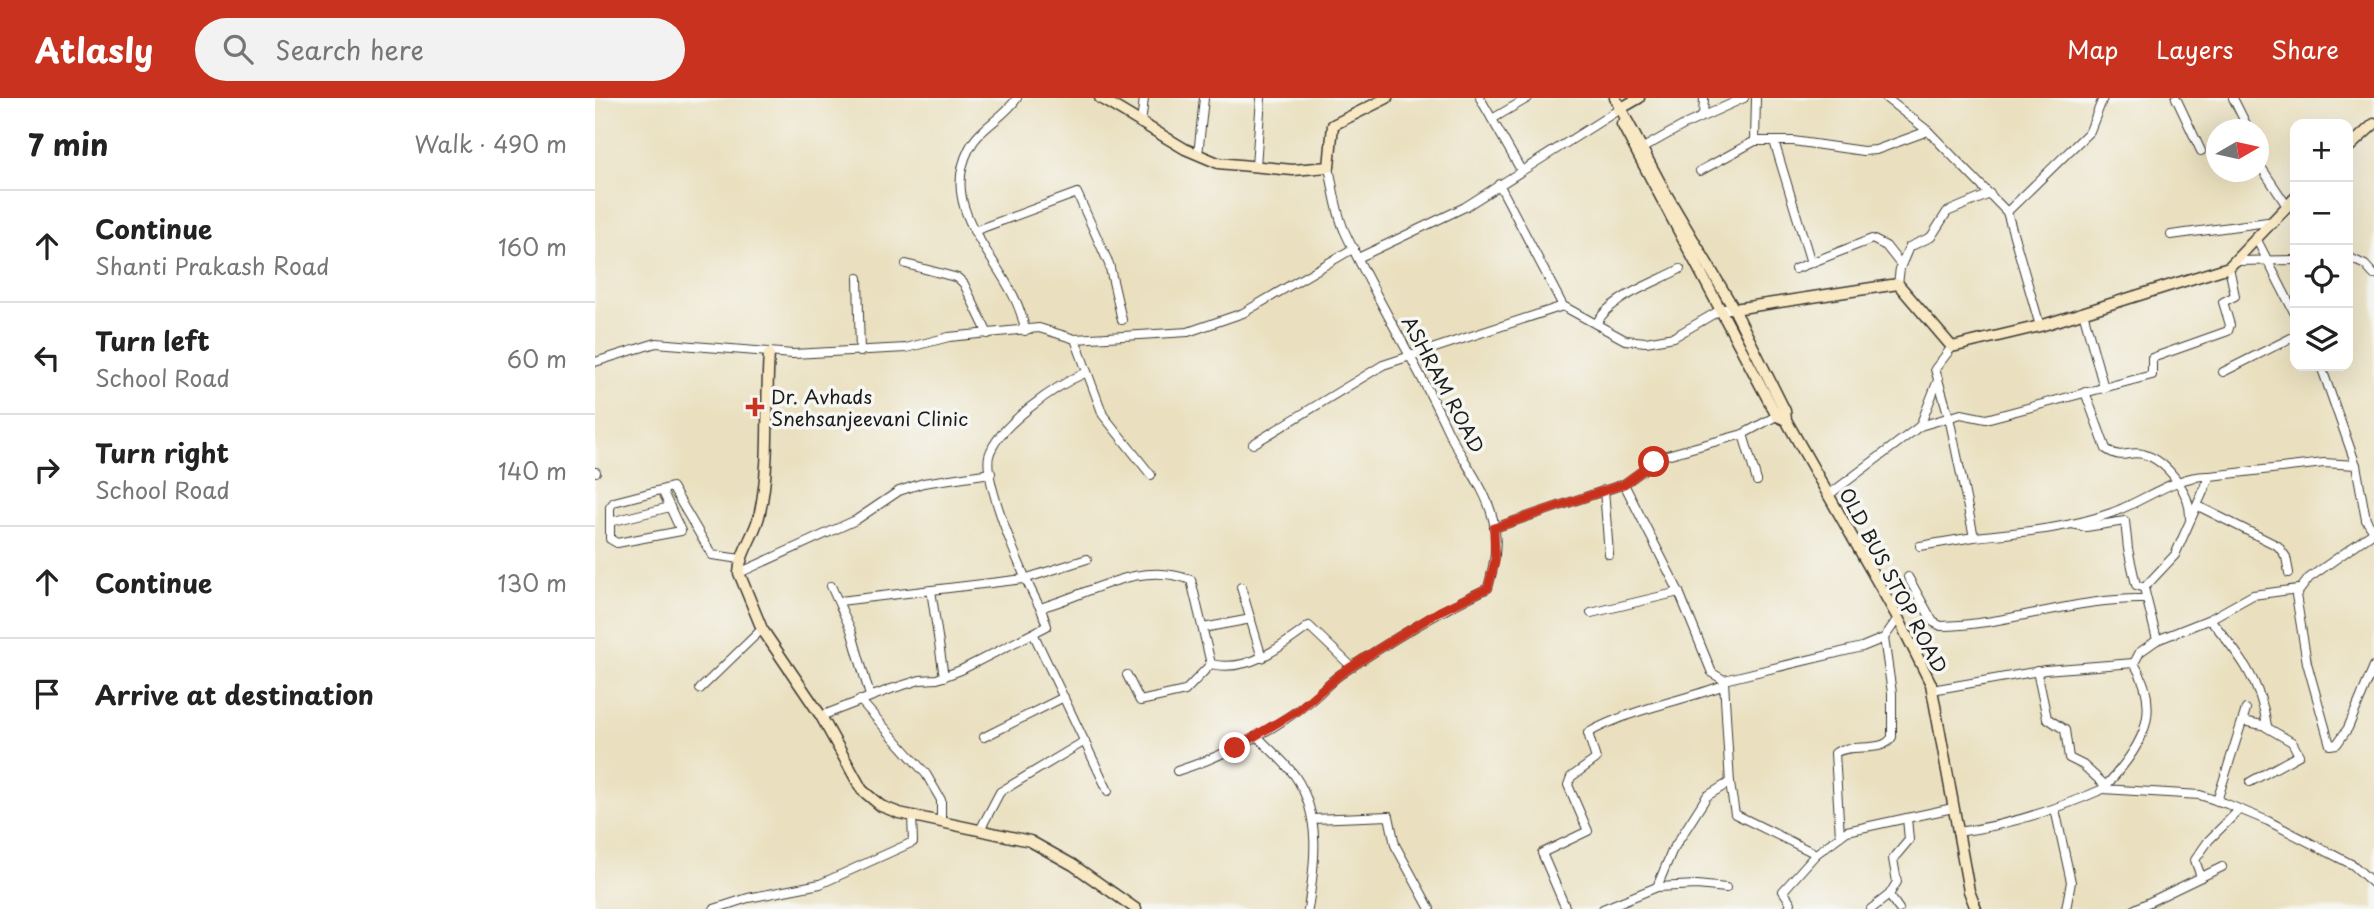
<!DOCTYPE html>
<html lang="en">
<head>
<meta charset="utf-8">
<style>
	body { margin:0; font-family:"Playpen Sans",sans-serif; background:#f2f2f2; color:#222 }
	.controls { position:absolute; right:21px; top:21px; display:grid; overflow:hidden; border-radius:14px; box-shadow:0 7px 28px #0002 }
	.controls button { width:63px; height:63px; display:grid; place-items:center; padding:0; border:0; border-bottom:2px solid #e0e0e0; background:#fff; color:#222; font:35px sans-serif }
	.compass { position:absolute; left:1611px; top:21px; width:63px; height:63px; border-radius:50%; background:#fff; box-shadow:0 7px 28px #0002; rotate:81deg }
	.stop { position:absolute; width:21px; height:21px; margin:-16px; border:5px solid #c8321e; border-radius:50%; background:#fff }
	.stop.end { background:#c8321e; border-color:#fff; box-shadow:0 2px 7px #0008 }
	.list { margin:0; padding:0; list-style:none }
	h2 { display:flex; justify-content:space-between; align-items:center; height:91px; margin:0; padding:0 28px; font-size:30px }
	h2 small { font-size:23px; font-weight:400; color:#767676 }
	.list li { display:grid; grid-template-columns:46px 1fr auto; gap:21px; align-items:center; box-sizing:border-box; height:112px; padding:0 28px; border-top:2px solid #e0e0e0 }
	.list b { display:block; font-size:26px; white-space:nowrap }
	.list p { margin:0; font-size:23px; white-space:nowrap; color:#767676 }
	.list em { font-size:23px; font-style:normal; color:#767676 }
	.icon { flex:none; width:38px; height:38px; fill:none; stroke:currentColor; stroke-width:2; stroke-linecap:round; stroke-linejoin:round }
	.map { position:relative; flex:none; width:1779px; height:811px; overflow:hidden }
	header { display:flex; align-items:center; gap:42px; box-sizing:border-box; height:98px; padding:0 35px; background:#c8321e; color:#fff }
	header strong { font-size:33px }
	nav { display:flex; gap:38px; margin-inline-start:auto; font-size:24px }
	.search { width:490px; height:63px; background:#f2f2f2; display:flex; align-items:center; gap:18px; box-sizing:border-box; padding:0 24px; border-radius:38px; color:#767676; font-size:26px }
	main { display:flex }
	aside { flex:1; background:#fff }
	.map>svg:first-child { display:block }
</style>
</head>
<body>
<header>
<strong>Atlasly</strong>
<div class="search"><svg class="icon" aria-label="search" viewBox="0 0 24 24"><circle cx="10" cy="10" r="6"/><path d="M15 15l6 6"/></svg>Search here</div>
<nav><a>Map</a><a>Layers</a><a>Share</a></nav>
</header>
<main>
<aside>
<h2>7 min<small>Walk · 490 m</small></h2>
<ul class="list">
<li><svg class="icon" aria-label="ahead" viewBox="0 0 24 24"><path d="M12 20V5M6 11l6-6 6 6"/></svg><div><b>Continue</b><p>Shanti Prakash Road</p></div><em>160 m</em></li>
<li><svg class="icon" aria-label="left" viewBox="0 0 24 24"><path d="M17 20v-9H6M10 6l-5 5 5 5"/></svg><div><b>Turn left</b><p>School Road</p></div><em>60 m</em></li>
<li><svg class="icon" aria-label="right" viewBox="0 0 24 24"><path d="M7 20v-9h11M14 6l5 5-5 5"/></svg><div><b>Turn right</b><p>School Road</p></div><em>140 m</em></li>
<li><svg class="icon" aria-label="ahead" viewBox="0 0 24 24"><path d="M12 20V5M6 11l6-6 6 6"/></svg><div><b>Continue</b></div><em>130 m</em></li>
<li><svg class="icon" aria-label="arrive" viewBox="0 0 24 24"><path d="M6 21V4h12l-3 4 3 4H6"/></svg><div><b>Arrive at destination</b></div></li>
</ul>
</aside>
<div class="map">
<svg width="1779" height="811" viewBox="0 0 1779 811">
	<rect width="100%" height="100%" fill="#f6f6f2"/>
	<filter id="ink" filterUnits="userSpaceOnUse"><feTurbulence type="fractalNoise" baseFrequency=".0143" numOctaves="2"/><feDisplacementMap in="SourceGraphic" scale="14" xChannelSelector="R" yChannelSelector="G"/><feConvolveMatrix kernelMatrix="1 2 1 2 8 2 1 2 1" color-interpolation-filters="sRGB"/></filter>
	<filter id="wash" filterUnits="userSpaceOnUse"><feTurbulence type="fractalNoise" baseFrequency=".00686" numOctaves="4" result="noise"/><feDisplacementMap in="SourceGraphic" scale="28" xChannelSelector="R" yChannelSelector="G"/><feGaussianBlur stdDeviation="1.57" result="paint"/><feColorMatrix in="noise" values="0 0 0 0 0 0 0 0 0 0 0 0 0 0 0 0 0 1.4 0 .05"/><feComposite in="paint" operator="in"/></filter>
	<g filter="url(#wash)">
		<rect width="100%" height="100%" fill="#eae0bf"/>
	</g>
	<g filter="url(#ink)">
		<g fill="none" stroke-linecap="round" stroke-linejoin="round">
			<g stroke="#3b3934" stroke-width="10">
				<g id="street">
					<path d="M422,0C409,20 385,29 374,51C339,120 422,170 430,233"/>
					<path d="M885,0L926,72"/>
					<path d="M1291,0L1333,33L1412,114L1445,228"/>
					<path d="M1581,0L1606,53"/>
					<path d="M1638,0L1654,32"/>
					<path d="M1108,18L1109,0"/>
					<path d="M897,21L933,0"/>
					<path d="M546,26L549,0"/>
					<path d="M1160,43H1198L1268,53L1281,52L1333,33"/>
					<path d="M1179,43L1216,165"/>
					<path d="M1048,50L1089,27L1149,0"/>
					<path d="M603,57L609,0"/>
					<path d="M1664,66L1692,108"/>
					<path d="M661,68L666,0"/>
					<path d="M1105,73L1160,43L1161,0"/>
					<path d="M904,86L968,208L1030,242L1051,244L1079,239L1127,211H1139"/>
					<path d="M1412,114L1495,33L1508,0"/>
					<path d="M379,133L482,95L514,166L527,222"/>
					<path d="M1576,137L1680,123"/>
					<path d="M1662,142L1700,216"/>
					<path d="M765,159L870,109L1020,14"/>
					<path d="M1753,159L1770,167L1779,177"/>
					<path d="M1640,163L1700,162"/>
					<path d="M311,166L363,180L369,186L393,236"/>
					<path d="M1200,171L1277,141L1291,148L1306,167"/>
					<path d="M263,180L265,254"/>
					<path d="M1303,186L1305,170L1314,149L1336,139L1352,114L1395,96"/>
					<path d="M1488,214L1509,290"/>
					<path d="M1001,226C1015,199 1060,185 1085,171"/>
					<path d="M480,241L508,317L556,377"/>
					<path d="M1357,249L1340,271L1354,319L1379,439C1427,434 1471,431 1516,415C1548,404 1582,376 1615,378"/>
					<path d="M0,264L61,245L198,256L311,250L354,239L444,230L480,241L593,234L648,215L759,150"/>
					<path d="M1726,268L1761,367"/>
					<path d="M1628,274L1700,238"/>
					<path d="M1490,294L1511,351C1529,363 1532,352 1548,356C1573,363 1596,396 1595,420"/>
					<path d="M1325,328L1343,282"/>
					<path d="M1148,336L1162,383"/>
					<path d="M658,346L788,267L968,208"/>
					<path d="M0,374H1"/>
					<path d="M1029,386L1084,494L1117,575L1129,582L1267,549L1289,540L1303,520"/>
					<path d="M67,392L86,433L22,445L15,441V409L19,404L77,389L117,457L146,461"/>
					<path d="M1009,392L1014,456"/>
					<path d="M1235,396L1325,328L1366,316L1391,321L1557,277V260L1633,233L1635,227L1628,204L1640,198L1634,169"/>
					<path d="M1603,408L1683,448L1691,459L1694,475"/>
					<path d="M15,424L75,409"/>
					<path d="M1477,426L1491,429L1530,423L1533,451L1541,487L1549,490L1580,457L1615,378L1729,365L1761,367L1771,422L1779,434"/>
					<path d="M899,430L1029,386L1068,358L1148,336L1187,315"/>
					<path d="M1779,434L1714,480L1701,497L1712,565L1735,647L1742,646L1753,630L1779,568"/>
					<path d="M1325,448L1379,439"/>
					<path d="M144,475L261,422L304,393L328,385L396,375"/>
					<path d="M1313,479L1338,524L1346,528C1415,527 1482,499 1551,501"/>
					<path d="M236,488L256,532L275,598"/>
					<path d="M646,489L667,560"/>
					<path d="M1549,490L1562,542L1545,554L1539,565C1570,617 1544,651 1508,691L1605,697L1632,706L1673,723L1758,767L1779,786"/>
					<path d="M336,492L349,579"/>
					<path d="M245,503L429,481L492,461"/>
					<path d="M446,511C431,487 388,384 394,358C402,328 462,287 490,275"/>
					<path d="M996,515L1084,494"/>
					<path d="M1615,521C1643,555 1666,583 1672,628L1648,623"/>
					<path d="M608,530L656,521"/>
					<path d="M439,537L513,693"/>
					<path d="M1562,542L1615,521L1658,497L1703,491"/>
					<path d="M1442,573L1452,620L1470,632L1474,660L1488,667L1511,688"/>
					<path d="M532,577L545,603L590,593L616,566"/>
					<path d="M1129,583L1135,686L1140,716L1221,756L1252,733L1358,710"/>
					<path d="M105,591L167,531"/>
					<path d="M1337,592L1450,572L1539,565"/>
					<path d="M265,602L331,676L346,702V722"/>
					<path d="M226,618L296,591L325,582L342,581L366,572L452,528L446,511L451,508C499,494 545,462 596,482L616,566C653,575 686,549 714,528L757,569"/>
					<path d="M662,638C674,651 690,664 700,678C727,718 720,766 713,811"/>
					<path d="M389,639L469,599"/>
					<path d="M582,673C629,658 674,635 714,604C725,596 734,584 746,576C793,544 841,515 893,490C899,468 904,444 898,421C890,388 866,361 852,331C821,263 780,200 749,132C741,113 738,89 734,69"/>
					<path d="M1655,684L1704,657L1697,644L1671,629"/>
					<path d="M1622,703L1651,611"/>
					<path d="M1460,711L1476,784L1471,811"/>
					<path d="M718,721L794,718L800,747L835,811"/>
					<path d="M385,732L405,694L490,643"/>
					<path d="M1362,734C1412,728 1463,711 1508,691"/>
					<path d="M1245,738L1240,655C1256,644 1288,656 1297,639V595L1289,540"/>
					<path d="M1606,779L1600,762L1614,742L1644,712"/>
					<path d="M1062,789L1102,787L1131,790"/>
					<path d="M1294,797L1304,811"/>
					<path d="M119,811L153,800L225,786L318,744L317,718"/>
					<path d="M971,811L947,755L993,733L973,687L976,679L1001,661L993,635C1036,611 1084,604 1129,587"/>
					<path d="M1008,811L1062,789L1077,753L1112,698L1135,684"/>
					<path d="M1193,811L1196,805L1188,793L1221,756"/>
					<path d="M1276,811L1294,797L1302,784L1298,761L1314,742L1312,720"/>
					<path d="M1540,811L1627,769"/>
				</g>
			</g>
			<g stroke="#3b3934" stroke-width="13">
				<g id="secondary">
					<path d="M505,0L590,51L623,65L698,72L734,69L738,27L792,0"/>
					<path d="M1020,0L1070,94L1139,211L1190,313L1191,322L1303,520L1336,586L1374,793L1381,811"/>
					<path d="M1023,12L1044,0"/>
					<path d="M1027,26L1177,309L1182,318L1191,322"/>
					<path d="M1753,50L1779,26"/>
					<path d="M1139,211L1303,186L1357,249L1445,228L1634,169L1700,100"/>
					<path d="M174,256C170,309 176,362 165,414C161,436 145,453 144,475L167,531L226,618L267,692L286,708L304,715L435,743L478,767L541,811"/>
				</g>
			</g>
			<use href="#street" stroke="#fff" stroke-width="8"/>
			<use href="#secondary" stroke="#f8e8c3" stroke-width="10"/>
		</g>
	</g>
	<g fill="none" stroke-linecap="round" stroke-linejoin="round" filter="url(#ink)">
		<path stroke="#c8321e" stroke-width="9" d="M640,650L702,613L744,577L777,555L845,513L893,490L900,463L899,430L1029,386L1059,364"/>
	</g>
	<path fill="#c8321e" stroke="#f6f6f2" stroke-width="2.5" d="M156.5 298.5h7v7h7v7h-7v7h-7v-7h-7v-7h7z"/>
	<g text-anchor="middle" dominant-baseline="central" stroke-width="7" stroke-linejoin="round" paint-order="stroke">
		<g font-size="19" fill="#1c1c1c" stroke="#f6f6f2">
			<text transform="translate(849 286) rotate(62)">ASHRAM ROAD</text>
			<text transform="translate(1299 482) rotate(62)">OLD BUS STOP ROAD</text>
		</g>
		<g font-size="19" fill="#1c1c1c" stroke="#f6f6f2" text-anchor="start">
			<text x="176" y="298">Dr. Avhads<tspan x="176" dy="22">Snehsanjeevani Clinic</tspan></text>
		</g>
	</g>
</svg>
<div class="controls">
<button>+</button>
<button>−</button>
<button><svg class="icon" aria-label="locate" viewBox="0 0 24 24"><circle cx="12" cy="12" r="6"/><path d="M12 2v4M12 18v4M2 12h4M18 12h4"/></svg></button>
<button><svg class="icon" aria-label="layers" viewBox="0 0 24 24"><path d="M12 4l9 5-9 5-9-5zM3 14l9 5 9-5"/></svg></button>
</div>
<svg class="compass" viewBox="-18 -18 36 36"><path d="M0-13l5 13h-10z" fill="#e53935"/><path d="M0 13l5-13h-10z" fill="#767676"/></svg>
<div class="stop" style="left:1059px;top:364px"></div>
<div class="stop end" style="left:640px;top:650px"></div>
</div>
</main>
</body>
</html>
